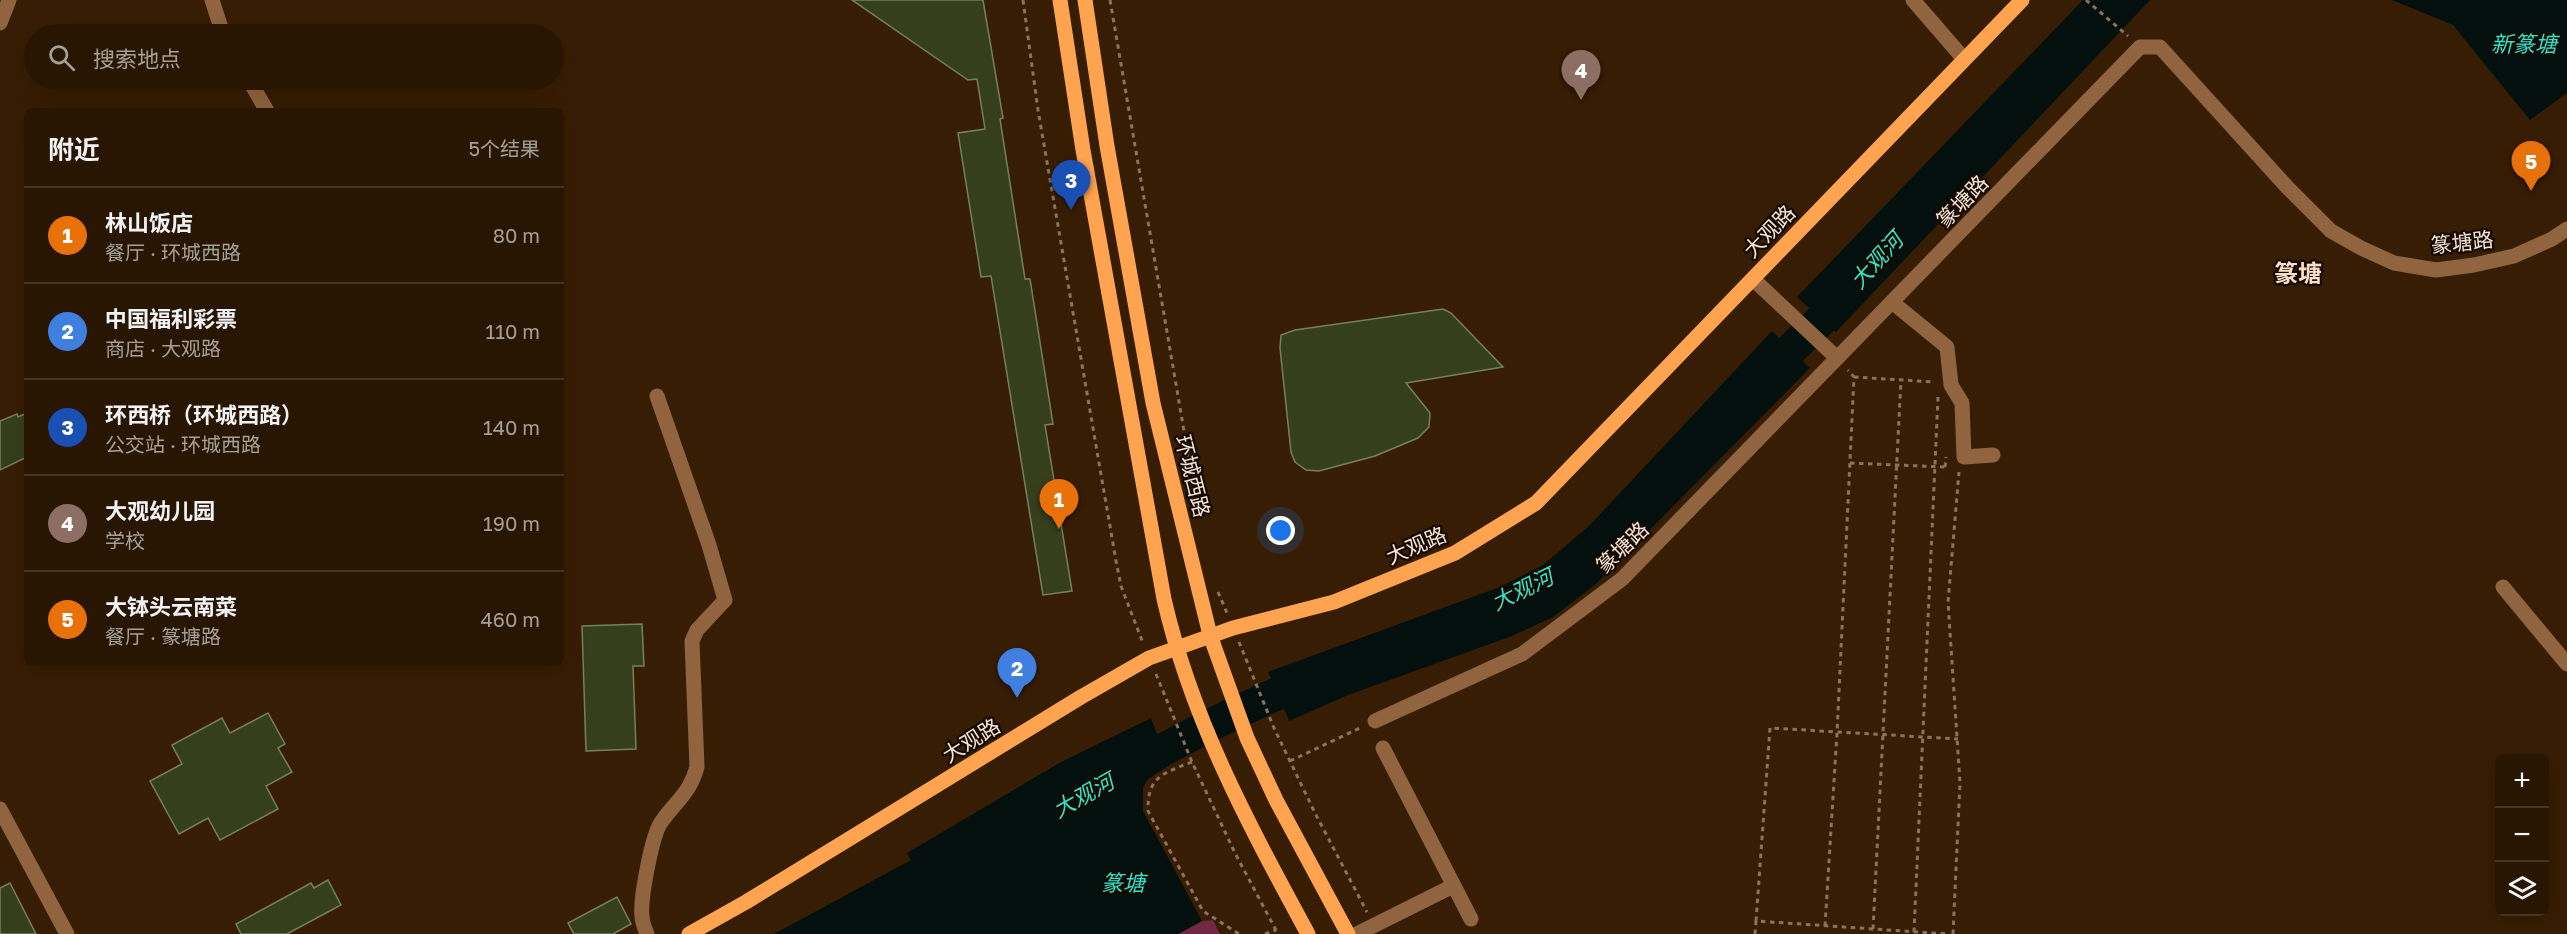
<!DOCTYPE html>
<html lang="zh">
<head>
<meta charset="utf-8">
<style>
	body { margin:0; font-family:"Golos Text","Noto Sans SC",sans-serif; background:#352311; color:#f1f3f6 }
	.controls { position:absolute; right:18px; bottom:18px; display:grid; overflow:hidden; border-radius:9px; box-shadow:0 6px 24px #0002 }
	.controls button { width:54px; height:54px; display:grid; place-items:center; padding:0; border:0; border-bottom:2px solid #453524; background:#291602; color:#f1f3f6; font:30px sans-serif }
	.you { position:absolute; left:1281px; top:531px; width:21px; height:21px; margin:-15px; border:4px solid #fff; border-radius:50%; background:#1a73e8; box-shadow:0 0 0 9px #1a73e833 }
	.badge { display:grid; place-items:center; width:39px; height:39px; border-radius:50%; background:#db2777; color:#fff; font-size:20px; font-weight:700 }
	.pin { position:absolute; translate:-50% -50px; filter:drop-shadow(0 2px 3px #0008) }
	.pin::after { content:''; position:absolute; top:32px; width:21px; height:18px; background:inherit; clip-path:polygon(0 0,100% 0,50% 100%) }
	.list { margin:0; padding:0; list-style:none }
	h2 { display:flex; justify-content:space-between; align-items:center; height:78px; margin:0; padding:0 24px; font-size:26px }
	h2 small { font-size:20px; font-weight:400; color:#a59f99 }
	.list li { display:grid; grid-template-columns:39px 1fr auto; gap:18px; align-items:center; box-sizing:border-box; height:96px; padding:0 24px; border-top:2px solid #453524 }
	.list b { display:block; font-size:22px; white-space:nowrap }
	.list p { margin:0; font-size:20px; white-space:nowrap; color:#a59f99 }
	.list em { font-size:20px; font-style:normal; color:#a59f99 }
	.icon { flex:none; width:33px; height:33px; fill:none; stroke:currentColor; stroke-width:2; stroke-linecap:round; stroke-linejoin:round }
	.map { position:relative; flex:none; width:2567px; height:934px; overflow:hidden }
	.search { position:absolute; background:#291602; box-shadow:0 6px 24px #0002; left:24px; top:24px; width:540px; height:66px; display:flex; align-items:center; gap:15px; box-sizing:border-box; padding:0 21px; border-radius:33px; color:#a59f99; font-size:22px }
	.panel { position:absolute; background:#291602; box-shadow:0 6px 24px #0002; left:24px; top:108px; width:540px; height:558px; border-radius:9px }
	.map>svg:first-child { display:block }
</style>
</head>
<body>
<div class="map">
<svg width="2567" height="934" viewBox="0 0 2567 934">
	<rect width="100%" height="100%" fill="#371d03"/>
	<path fill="#712842" d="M1213,920L1220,934H1178L1202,921Z"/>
	<g fill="#03100d">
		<path d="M2083,0H2150L1836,332L1797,297Z"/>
		<path d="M2392,0H2567V93L2530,120L2453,25Z"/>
		<path d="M1772,331L1810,368L1596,584L1553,617L1512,636L1348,695L1289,721L1268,672L1500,587L1543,565L1589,526Z"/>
		<path d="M1151,718L1169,765L1147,780L1143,788V811L1202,921L1178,934H774L911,860L907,853L1061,762Z"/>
	</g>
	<g fill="#371d03">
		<path d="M1268,672L1289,721L1286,723L1265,673Z"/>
		<path d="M1154,717L1172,764L1170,768L1151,718Z"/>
	</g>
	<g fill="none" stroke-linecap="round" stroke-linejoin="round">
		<g stroke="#03100d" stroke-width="33">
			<path d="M1758,382L1822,319L1852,286"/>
			<path d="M1123,772C1186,736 1252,703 1319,676"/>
		</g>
	</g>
	<g fill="#363f1c" stroke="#76815b" stroke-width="1.5">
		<path d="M852,0H983L1003,118L1000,119L1025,279H1030L1053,424L1045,425L1072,591L1043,595L991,276L981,277L958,133L985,129L977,79L968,80Z"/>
		<path d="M1443,309L1451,313L1503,367L1406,383L1430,413L1429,427L1418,438L1375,456L1319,471L1306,470L1295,462L1291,452L1280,348L1281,335L1295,330Z"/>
		<path d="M27,413V457L0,470V421L17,414L18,417Z"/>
		<path d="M642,624L644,666H633L636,749L586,751L582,626Z"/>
		<path d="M268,713L285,744L278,748L292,772L266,786L278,809L220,840L208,818L179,834L150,781L182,764L172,745L222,718L230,733Z"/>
		<path d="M328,880L341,905L287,934H241L236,924L311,883L314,888Z"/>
		<path d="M10,883L36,934H0V888Z"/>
		<path d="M617,897L631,924L613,934H574L568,923Z"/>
	</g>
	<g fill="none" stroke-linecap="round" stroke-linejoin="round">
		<g stroke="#8a735e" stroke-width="3" stroke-dasharray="4.5 4.5" stroke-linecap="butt">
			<path d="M1023,0L1038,110L1116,561L1121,586L1143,643"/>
			<path d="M1110,0L1195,495"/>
			<path d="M2086,0L2128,36"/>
			<path d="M1854,377L1934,382"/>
			<path d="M1850,463L1945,467"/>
			<path d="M1945,467L1946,457"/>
			<path d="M1218,592L1227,613"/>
			<path d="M1239,642L1274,728L1315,813L1367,912"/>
			<path d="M1156,674L1192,762L1235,853L1278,934"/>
			<path d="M1290,761L1362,727"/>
			<path d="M1192,762C1163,773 1147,777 1148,811L1203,911L1239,934"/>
			<path d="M1756,921L1770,728L1958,739"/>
			<path d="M1825,926L1837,733L1854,377L1848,370"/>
			<path d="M1873,929L1901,380"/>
			<path d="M1914,932L1938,397"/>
			<path d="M1265,934L1276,930"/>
			<path d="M1755,934L1756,921L1947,934"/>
			<path d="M1953,934L1960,783L1948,602L1959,472"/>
		</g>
		<g stroke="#90643f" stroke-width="15">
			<path d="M212,0L223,34"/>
			<path d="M1913,0L1964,59"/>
			<path d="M0,23L9,0"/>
			<path d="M249,80L267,111"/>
			<path d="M1753,279L1837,358"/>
			<path d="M1892,302L1947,347L1951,385L1962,403L1964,457L1993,455"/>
			<path d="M2503,587L2567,664"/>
			<path d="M1375,721L1522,654L1622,579L2140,47H2160L2287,187L2331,231L2361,248L2394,263L2436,270L2474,265L2514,256L2552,239L2567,229"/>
			<path d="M1383,748L1471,919"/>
			<path d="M0,809L67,934"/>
			<path d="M647,934C645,929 642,922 642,916C640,900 652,833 662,821C677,800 690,793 697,767L692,641L697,630L725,600L709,545L657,396"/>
			<path d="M1357,934L1453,886"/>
		</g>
		<g stroke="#fea34f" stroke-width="15">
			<path d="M1060,0L1083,150L1164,599C1192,721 1249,825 1308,934"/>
			<path d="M1085,0L1107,146L1153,403L1210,635L1247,738L1276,800L1348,934"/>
			<path d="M689,934L746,902L1081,697L1149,658L1233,628L1334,602L1455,553L1536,503L2022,0"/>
		</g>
	</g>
	<g text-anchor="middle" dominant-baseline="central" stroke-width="4.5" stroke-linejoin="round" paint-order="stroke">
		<g font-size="21" fill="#f5e3d4" stroke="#160a03">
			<text transform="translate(1962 201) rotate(-46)">篆塘路</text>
			<text transform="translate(1769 231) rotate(-46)">大观路</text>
			<text transform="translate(2462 242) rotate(-6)">篆塘路</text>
			<text transform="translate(1193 476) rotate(76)">环城西路</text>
			<text transform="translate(1416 545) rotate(-23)">大观路</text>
			<text transform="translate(1622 547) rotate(-44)">篆塘路</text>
			<text transform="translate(971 740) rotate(-32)">大观路</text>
		</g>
		<g font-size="22" font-style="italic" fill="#2fe4cb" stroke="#160a03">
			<text x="2524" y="43">新篆塘</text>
			<text transform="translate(1876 260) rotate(-48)">大观河</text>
			<text transform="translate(1522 589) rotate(-26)">大观河</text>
			<text transform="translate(1083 795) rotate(-29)">大观河</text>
			<text x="1123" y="882">篆塘</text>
		</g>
		<g font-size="24" font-weight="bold" fill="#fbdec7" stroke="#160a03">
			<text x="2298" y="272">篆塘</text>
		</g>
	</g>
</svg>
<div class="controls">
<button>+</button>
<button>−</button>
<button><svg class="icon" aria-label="layers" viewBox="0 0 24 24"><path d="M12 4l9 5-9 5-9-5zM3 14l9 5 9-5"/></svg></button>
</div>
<div class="you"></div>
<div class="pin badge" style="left:1059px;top:529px;background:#e8710a">1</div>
<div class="pin badge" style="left:1017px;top:698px;background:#3f7fe0">2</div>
<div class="pin badge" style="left:1071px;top:210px;background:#1a4fb4">3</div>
<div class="pin badge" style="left:1581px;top:100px;background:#8d6e63">4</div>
<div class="pin badge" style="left:2531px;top:191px;background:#e8710a">5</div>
<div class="search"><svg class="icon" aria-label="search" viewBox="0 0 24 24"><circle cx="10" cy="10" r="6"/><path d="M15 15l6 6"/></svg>搜索地点</div>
<section class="panel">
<h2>附近<small>5个结果</small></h2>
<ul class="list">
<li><span class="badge" style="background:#e8710a">1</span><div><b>林山饭店</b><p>餐厅 · 环城西路</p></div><em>80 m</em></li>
<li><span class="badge" style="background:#3f7fe0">2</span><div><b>中国福利彩票</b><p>商店 · 大观路</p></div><em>110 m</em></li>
<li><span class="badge" style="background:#1a4fb4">3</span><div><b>环西桥（环城西路）</b><p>公交站 · 环城西路</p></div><em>140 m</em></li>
<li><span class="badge" style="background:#8d6e63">4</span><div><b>大观幼儿园</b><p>学校</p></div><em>190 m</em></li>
<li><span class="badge" style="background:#e8710a">5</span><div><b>大钵头云南菜</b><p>餐厅 · 篆塘路</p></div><em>460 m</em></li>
</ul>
</section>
</div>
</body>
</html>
